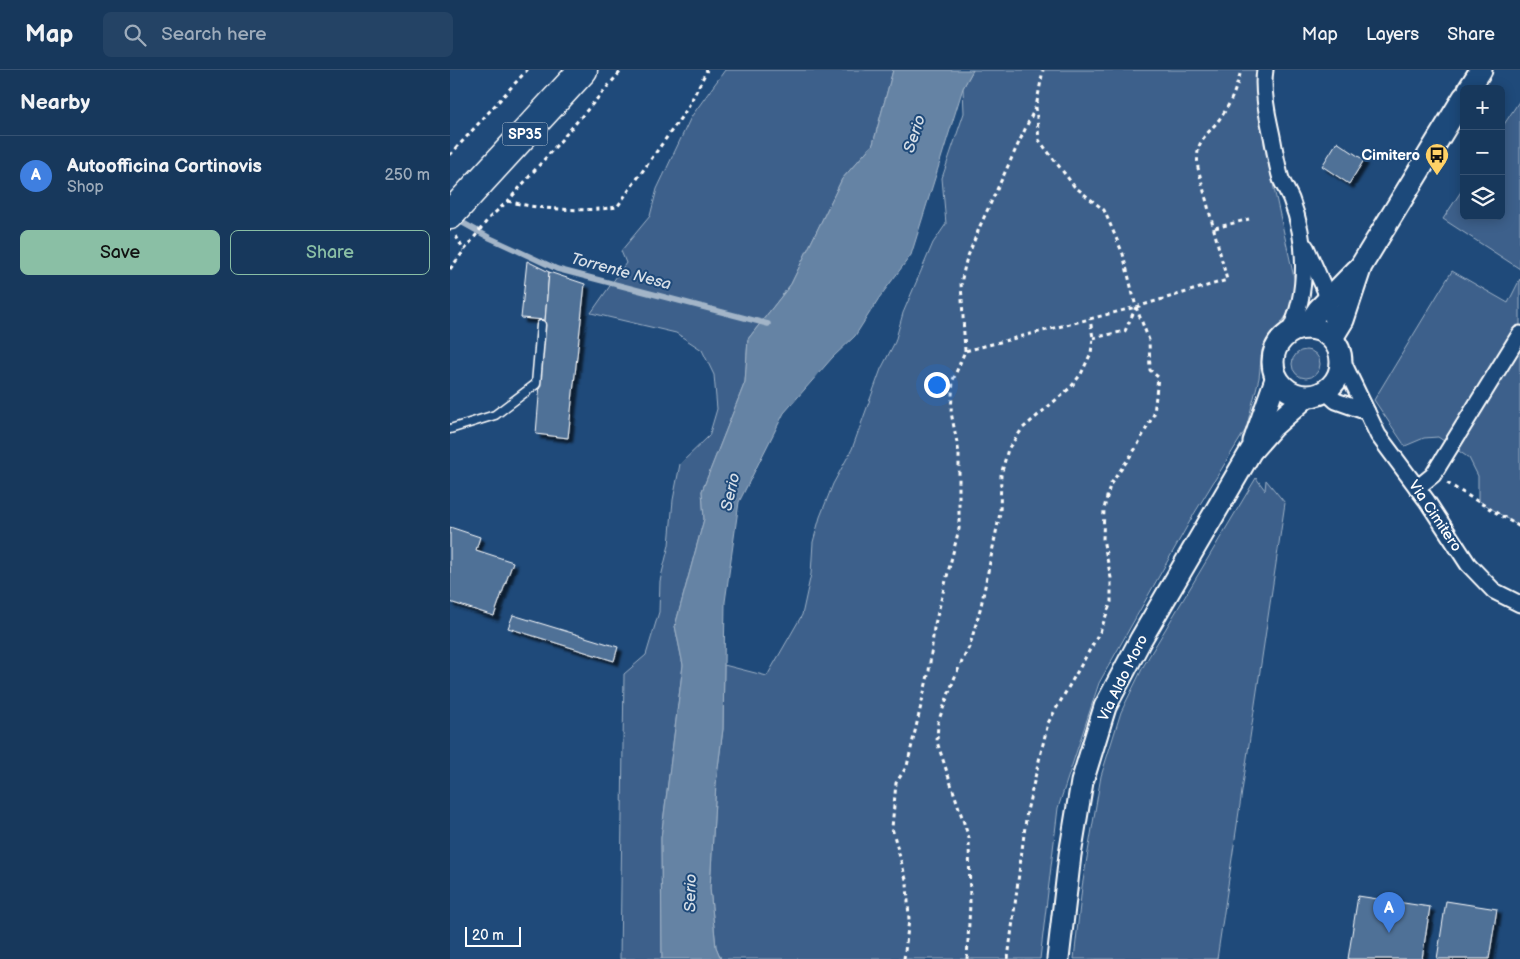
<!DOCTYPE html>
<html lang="en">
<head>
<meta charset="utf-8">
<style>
	body { margin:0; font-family:"Balsamiq Sans",sans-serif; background:#244365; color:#f1f3f6 }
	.controls { position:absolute; right:15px; top:15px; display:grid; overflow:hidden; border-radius:8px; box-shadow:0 2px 12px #0003 }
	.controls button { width:45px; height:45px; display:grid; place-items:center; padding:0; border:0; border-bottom:1px solid #365272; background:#17385c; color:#f1f3f6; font:25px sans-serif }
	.scale { position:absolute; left:15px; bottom:12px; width:56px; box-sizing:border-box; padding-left:5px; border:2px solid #fff; border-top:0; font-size:14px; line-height:18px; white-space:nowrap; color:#fff; -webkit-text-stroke:4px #1f4a7a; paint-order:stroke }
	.you { position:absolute; left:486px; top:314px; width:18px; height:18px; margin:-12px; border:4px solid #fff; border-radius:50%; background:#1a73e8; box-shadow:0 0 0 8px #1a73e833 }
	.badge { display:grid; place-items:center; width:32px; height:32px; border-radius:50%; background:#8abfa5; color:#fff; font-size:16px; font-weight:700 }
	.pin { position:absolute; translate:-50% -41px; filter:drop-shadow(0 1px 2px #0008) }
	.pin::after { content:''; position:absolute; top:26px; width:18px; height:15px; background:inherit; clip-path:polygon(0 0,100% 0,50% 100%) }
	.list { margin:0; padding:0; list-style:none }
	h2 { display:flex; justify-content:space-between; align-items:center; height:65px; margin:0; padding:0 20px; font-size:21px }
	h2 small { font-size:16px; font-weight:400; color:#9eacbb }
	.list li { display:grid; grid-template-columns:32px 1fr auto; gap:15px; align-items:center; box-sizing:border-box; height:80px; padding:0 20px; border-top:1px solid #365272 }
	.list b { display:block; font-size:19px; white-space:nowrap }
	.list p { margin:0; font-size:16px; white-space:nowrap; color:#9eacbb }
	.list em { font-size:16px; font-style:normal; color:#9eacbb }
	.actions { display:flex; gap:10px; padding:15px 20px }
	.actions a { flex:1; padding:11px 0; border:1px solid #8abfa5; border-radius:8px; text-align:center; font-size:18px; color:#8abfa5 }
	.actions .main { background:#8abfa5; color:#111 }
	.icon { flex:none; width:28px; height:28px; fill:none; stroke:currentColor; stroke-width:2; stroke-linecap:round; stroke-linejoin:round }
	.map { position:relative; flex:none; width:1070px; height:889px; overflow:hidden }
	header { display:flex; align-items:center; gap:30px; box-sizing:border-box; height:70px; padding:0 25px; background:#17385c; border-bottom:1px solid #365272 }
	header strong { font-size:24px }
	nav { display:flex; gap:28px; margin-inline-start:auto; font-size:18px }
	.search { width:350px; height:45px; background:#244365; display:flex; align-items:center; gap:12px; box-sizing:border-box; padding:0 18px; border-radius:8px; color:#9eacbb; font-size:19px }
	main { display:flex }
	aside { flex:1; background:#17385c }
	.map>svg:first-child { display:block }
</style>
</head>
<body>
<header>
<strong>Map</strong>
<div class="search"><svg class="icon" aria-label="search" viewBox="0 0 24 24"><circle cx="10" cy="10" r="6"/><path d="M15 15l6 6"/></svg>Search here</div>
<nav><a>Map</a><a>Layers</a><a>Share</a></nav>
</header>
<main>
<aside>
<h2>Nearby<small></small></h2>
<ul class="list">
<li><span class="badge" style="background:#3f7fe0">A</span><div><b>Autoofficina Cortinovis</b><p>Shop</p></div><em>250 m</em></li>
</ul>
<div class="actions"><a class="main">Save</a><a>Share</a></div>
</aside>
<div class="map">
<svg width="1070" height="889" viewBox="0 0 1070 889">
	<defs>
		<filter id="shadow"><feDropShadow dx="4.5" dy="4.5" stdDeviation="1" flood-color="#0009"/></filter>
	</defs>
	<rect width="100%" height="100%" fill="#1f4a7a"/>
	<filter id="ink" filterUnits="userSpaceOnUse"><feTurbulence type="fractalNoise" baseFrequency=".02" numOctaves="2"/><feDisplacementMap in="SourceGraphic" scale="10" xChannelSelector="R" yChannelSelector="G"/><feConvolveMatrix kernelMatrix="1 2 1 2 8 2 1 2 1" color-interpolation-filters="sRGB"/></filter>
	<g filter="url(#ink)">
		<g fill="#3c618b" stroke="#9eb0c5">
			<path d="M275,0H443L423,74L392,109L341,214L298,269L295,312L252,421L254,449L225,556L233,595L211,768L212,889H170L174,604L196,585L209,542L210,511L219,475L223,430L230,394L259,366L267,339L264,305L252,280L226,263L141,243L176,193L171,181L200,146L207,119L241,47Z"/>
			<path d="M523,0H808L814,74L845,212L846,232L812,280L809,308L796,359L744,444L649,613L608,738L590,889H271L266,877L260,818L266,713L273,659L274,595L317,606L352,545L361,504L363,472L370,447L383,414L402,379L431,299L445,272L453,243L483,173L496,154L492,108L514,43L513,18Z"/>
			<path d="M1070,30V199L993,149L1014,117V146H1051V59Z"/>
			<path d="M1002,201L1058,233L1070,209V457L1028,430V406L1019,388L988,367L974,368L955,376L924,330Z"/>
			<circle cx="856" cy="294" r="14"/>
			<path d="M806,408L815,420L816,410L835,433L767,889H624L632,817L651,706L671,642L694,595Z"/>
		</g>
		<path fill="#6583a4" stroke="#a3b5c8" d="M443,0H523L513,18L461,185L429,228L405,266L382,288L334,343L289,432L275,532L273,659L266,713L260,818L266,877L271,889H212L211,768L233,595L225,556L254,449L252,421L295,312L298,269L341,214L392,109L423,74Z"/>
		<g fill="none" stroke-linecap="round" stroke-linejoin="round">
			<path stroke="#a3b5c8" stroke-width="5.5" d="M6,149L40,168L107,199L318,254"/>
		</g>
		<g fill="#507197" stroke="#fff" filter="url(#shadow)">
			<path d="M887,72L914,90L899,114L872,96Z"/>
			<path d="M77,191L99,202L95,250L71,248Z"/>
			<path d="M99,202L135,214L118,368L86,364Z"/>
			<path d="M0,457L30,467L26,480L63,492L44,546L0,532Z"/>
			<path d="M63,545L168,577L164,591L58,558Z"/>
			<path d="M908,826L980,837L972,889H898Z"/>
			<path d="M996,831L1047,839L1039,889H987Z"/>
		</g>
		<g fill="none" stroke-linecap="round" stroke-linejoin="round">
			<g stroke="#fff" stroke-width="11">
				<path id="lane" d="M0,359L45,345L86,314L91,255"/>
			</g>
			<g stroke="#fff" stroke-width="19">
				<g id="street">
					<path d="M815,0C812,18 816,39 820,57C824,74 826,92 831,109C834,116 838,122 841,129C857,171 859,223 839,262"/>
					<path d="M856,177L875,220L886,262"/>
					<path d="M876,322L886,331L917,342L890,286L889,279"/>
					<path d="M917,342L928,365L977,431L1018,494L1044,521L1070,534"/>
					<path d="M967,418L983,405L1070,264"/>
				</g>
			</g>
			<g stroke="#fff" stroke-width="25">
				<g id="secondary">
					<path d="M1019,19L1031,0"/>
					<circle cx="857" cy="292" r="34"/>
					<path d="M856,258L869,239L907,200"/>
					<path d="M882,268L893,250L911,196L1014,27"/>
					<path d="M804,372L826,309"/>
					<path d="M608,889L620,785L632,712L655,637L691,569L801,381L823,356L856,327"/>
				</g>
			</g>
			<g stroke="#fff" stroke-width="31">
				<path id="highway" d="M0,145L133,0"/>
			</g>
			<g stroke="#fff" stroke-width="3" stroke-dasharray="4 4" stroke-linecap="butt">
				<path d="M0,85L77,0"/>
				<path d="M58,131C87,140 137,142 167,137L237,39L257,0"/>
				<path d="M765,158L799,149"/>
				<path d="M6,166L14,181"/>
				<path d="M0,199L39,148L58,131L172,0"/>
				<path d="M643,268L675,261L686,237"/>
				<path d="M515,281L511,213L516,191L530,156L585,38"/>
				<path d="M997,413L1070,457"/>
				<path d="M454,889L459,850L457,813L442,758L446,713L457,696L479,601L484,558L509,459V383L501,342L503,310L515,281L686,237L777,210L748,98C745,68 755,69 771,47C781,33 787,17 791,0"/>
				<path d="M517,889L520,834L519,768L487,672L488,652L506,604L520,575L531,536L550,443L551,405L558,379L573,358L621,317L631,304L641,283L643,268L640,249"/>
				<path d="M558,889L577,741L598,653L650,562L661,532V508L653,469L654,439L660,415L686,378L704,344L708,307L700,300L699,270L686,237L673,184L654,140L624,116L589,70L586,37L593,0"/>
			</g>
			<use href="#lane" stroke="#1f4a7a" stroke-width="8"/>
			<use href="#street" stroke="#1f4a7a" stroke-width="15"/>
			<use href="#secondary" stroke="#1f4a7a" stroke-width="21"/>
			<use href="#highway" stroke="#1f4a7a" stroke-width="28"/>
		</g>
	</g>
	<defs>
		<g id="bus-pin" transform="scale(1.25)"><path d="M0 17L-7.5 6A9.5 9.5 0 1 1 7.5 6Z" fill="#ffd166" stroke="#1f4a7a"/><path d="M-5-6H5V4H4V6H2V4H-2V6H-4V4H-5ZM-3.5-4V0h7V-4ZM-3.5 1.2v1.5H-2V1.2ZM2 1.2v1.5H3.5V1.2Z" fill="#111"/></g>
	</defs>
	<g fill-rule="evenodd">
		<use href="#bus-pin" x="987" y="85"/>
	</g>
	<g text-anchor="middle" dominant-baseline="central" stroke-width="4" stroke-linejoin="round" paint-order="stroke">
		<rect fill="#1f4a7a" stroke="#bcc9d7" stroke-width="1" x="52.5" y="52.5" width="45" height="23" rx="4"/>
		<g font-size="14" font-weight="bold" fill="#fff">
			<text x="75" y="64">SP35</text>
		</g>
		<g font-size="15" font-weight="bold" fill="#fff" stroke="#1f4a7a" text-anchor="end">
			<text x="970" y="85">Cimitero</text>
		</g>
		<g font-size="15" fill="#fff" stroke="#1f4a7a">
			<text transform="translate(985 446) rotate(56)">Via Cimitero</text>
			<text transform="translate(673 608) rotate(-64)">Via Aldo Moro</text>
		</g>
		<g font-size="16" font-style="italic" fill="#d8e0e8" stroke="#1f4a7a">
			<text transform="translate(465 64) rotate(-72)">Serio</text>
			<text transform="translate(171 202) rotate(15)">Torrente Nesa</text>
			<text transform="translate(281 422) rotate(-77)">Serio</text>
			<text transform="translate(241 823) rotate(-89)">Serio</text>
		</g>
	</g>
</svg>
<div class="controls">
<button>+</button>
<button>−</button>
<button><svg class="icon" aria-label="layers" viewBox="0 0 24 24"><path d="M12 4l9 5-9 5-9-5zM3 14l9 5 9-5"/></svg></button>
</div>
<div class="scale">20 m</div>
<div class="you"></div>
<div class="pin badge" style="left:939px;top:863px;background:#3f7fe0">A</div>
</div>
</main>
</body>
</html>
